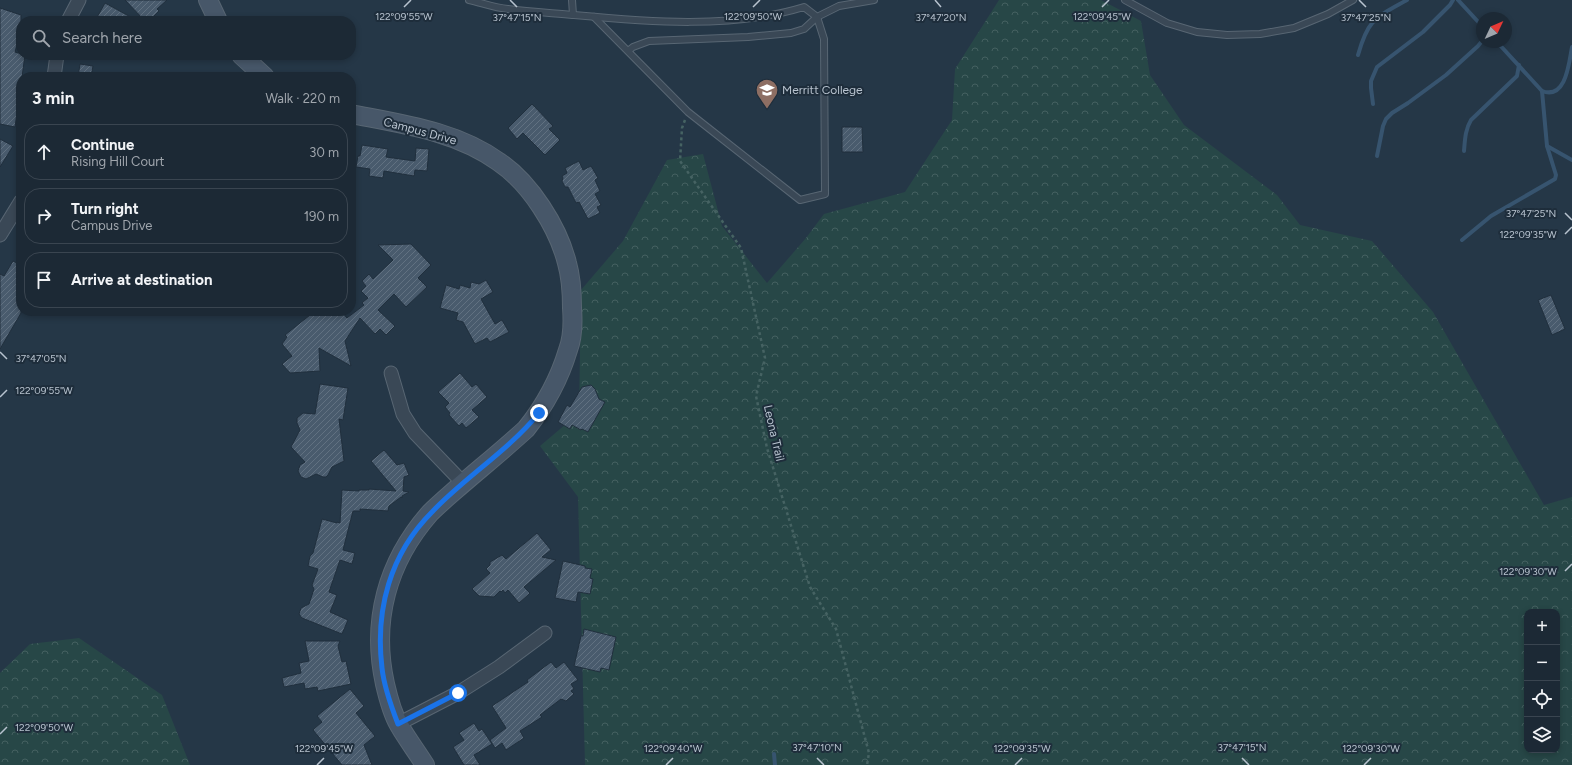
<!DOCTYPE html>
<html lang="en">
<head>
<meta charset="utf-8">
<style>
	body { margin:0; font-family:Figtree,sans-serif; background:#293541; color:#f1f3f6 }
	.controls { position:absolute; right:12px; bottom:12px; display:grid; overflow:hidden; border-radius:8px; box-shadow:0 2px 6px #0003 }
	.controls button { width:36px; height:36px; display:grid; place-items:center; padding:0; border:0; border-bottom:1px solid #3a4550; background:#1c2935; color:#f1f3f6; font:20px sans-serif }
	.compass { position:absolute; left:1476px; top:12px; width:36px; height:36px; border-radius:50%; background:#1c2935; box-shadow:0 2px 6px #0003; rotate:46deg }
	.stop { position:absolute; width:12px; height:12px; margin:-9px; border:3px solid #1a73e8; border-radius:50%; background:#fff }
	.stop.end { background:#1a73e8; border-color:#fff; box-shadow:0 1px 4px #0008 }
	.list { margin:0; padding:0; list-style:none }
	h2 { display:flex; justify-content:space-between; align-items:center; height:52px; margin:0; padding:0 16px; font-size:17px }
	h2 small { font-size:13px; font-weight:400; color:#a0a6ad }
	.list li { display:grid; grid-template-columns:26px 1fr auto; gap:12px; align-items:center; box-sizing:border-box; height:56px; margin:0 8px 8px; padding:0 8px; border:1px solid #3a4550; border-radius:16px }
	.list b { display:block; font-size:15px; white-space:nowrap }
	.list p { margin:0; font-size:13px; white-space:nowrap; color:#a0a6ad }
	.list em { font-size:13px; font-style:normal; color:#a0a6ad }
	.icon { flex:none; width:22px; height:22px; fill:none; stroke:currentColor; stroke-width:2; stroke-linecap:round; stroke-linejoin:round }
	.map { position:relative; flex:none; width:1572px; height:765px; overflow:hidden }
	.search { position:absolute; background:#1c2935; box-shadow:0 2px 6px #0003; left:16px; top:16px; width:340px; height:44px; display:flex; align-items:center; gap:10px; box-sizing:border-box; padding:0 14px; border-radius:16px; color:#a0a6ad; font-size:15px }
	.panel { position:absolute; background:#1c2935; box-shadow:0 2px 6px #0003; left:16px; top:72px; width:340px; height:244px; border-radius:16px }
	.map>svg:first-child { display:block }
</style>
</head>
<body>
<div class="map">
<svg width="1572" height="765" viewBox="0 0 1572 765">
	<defs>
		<pattern id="forest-crowns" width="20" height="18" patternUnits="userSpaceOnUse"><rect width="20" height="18" fill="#274747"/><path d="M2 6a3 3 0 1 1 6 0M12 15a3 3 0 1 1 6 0" fill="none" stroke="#446060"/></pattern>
		<pattern id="building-hatch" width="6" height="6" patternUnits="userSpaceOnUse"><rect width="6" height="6" fill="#495b6d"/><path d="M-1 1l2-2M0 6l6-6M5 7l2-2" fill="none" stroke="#617181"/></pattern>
	</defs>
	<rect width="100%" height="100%" fill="#253747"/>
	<g fill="url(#forest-crowns)" fill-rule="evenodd">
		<path d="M999,0H1101L1141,21L1150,75L1184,125L1277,195L1300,225L1372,241L1433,312L1544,505L1572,497V765H585L578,497L540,446L579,413L581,290L623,241L667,160L703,154L722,226L767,283L806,238L824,214L905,192L952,120L955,69ZM1527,612H1557V750H1527Z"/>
		<path d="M79,638L162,695L190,765H0V673L30,644Z"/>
	</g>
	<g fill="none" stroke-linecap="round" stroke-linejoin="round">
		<g stroke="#37546f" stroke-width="4">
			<path d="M1458,0L1482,26"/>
			<path d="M1358,55C1368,19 1375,18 1407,0"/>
			<path d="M1542,91C1566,100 1569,63 1572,47"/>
			<path d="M1373,104L1371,88V81L1377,67L1423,32L1450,5L1453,0"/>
			<path d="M1547,146L1572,160"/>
			<path d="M1464,151C1465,140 1465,130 1471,120L1517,76L1519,65"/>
			<path d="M1377,156L1383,126L1386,119L1392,113L1408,103L1446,75L1478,46L1482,41"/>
			<path d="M1462,240L1491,216L1555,179L1556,175L1547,146L1542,91L1497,42"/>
			<path d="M774,754L775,765"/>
		</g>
	</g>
	<g fill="url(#building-hatch)" stroke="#202f3d">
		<path d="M125,0H167L157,9L159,11L149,21H145Z"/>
		<path d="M105,3L138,21H95Z"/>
		<path d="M0,8L21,15V30L15,52L25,55L22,77H21V113H17L15,127L0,124Z"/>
		<path d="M80,64L93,66L91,77H78Z"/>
		<path d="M532,104L553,126L549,129L560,140L545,155L523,133L517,139L508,128Z"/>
		<path d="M842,127H862L863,152H842Z"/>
		<path d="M0,139L13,146L0,167Z"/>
		<path d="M362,145L388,149L386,157L415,161L416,148L429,149L427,171L415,170L414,176L384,171L383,178L369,176L370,169L356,167L358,156H360Z"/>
		<path d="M579,161L583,170L591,166L598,178L595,180L600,191L595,194L601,205L597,207L600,213L588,219L579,202L576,203L568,187H565L562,181L563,178L562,176L567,173L565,168Z"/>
		<path d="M411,244L431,265L418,278L427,287L406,307L394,294L378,310L395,326L386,335L380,329L375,334L360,318L345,341L351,366L319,348L320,371L290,373L282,364L292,356L282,344L287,337L285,335L315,311H341L347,318L364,305L362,303L368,298L361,291L366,286L362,281L369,274L373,279L393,260L378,245Z"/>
		<path d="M13,261L21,265V313L0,349V274L4,276Z"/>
		<path d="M486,280L493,292L481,299L495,324L502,320L509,332L490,342L487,338L475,344L463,322L456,320L458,313L440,308L446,285L459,289L460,285L470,288L471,282L479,284Z"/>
		<path d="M1551,295L1565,329L1552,335L1538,300Z"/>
		<path d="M460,373L472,387L476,384L487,397L472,410L479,417L466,428L462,423L459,426L449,415L450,413L445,407L449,403L438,392Z"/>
		<path d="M320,384L348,388L343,420L339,419L344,461L332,467L328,475L326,477H323L316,474L306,479L301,477L298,471L300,465L305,462L291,447L300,430L297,423V418L303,413L315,414Z"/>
		<path d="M591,385L595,389L599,399L605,402L588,432L582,429L581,430L572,425L570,429L558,422L567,405L570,407L582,387Z"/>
		<path d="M384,450L397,465L404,463L409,475L404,477L403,491L409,492L402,496V498L401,497L389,506L388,511L360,509V511H353L343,550L355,553L352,564L340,560L329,592L337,595L330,612L348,620L342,634L302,618L299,614L301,608L309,604L314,589L312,585L318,569L308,566L310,556L313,553L322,519L337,523V522L340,523L342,490L359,491V490H369V489L396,491L371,461Z"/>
		<path d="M537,533L551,550L542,557L556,560L524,587L530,593L519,603L508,590L505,593L503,590L501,592L500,591L494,597L479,596L472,589L490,573L486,569L490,565V562L502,555L506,559Z"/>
		<path d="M563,561L585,566V568L592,569L590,578L593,579L590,594L578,592L576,602L555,598Z"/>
		<path d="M584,629L616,637L609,670L601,668L600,672L574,666L581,636H583Z"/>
		<path d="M305,641H340L338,646L342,662L346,661L351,684L318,691L317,687L305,689L304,683L284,687L282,678L301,673L299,663L309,661Z"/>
		<path d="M551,662L556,668L564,662L578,680L571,684L574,689L571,691L574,694L566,701L561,699L540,715L542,717L520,731L524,738L506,750L502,743L495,748L490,740L506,728L492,706L528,682L527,680Z"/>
		<path d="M350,689L364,706L356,713L375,736L364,745L372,765H342L313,730L322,722L317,716Z"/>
		<path d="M474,723L479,731L482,729L492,744L474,755L480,765H464L453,747L464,740L459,733Z"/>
	</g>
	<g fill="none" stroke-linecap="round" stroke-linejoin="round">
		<g stroke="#586673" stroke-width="8">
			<g id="lane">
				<path d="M469,0C482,3 495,8 508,9C530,12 552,13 574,15C648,22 732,29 804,7L817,17L839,6L874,0"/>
				<path d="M572,0L573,15"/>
				<path d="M1125,0L1167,23L1197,32L1227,35L1260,34L1294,28L1328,14L1353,0"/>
				<path d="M594,17L688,112L800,200L825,194L824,39L817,17L804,29L791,33L748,37L649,41L633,47L628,51"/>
			</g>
		</g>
		<g stroke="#586673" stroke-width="15">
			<g id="street">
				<path d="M68,21L79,0"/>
				<path d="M54,77L57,55"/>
				<path d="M0,235L21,201"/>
				<path d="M391,373L403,414L415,433L463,483"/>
				<path d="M398,724L458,693L499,667L545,633"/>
			</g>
		</g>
		<g stroke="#586673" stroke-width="20">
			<g id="secondary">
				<path d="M208,0L218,21"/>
				<path d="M241,55L265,77"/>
				<path d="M351,114C402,124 456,131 499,162C530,183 558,227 567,263C571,277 572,293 572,308C573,321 573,337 568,350C559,380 546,404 526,429C502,451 477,471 453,492C445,499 437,506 430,513C387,562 371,621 385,684C388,697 392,713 399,725C407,739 417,752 425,765"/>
			</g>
		</g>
		<path stroke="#466363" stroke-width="2.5" stroke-dasharray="3 3" stroke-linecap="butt" d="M685,120L682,128L680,161L741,248L765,358L756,396L767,448L810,587L836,629L869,753L867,765"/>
		<use href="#lane" stroke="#3a4856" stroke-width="6"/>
		<use href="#street" stroke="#3a4856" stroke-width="13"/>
		<use href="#secondary" stroke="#475769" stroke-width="18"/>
	</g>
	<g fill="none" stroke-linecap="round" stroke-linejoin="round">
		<path stroke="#1a73e8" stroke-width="5" d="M458,693L398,724C391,706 384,687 382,668C375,610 390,554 432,512C465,477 508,451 539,413"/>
	</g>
	<path fill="none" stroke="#b8c3cf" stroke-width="1.5" d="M510,0L517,7M935,0L941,7M1359,0L1366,7M404,7L411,0M753,7L760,0M1102,7L1109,0M1565,213L1572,220M1565,234L1572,227M0,352L7,359M0,397L7,390M1565,571L1572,564M0,734L7,727M817,758L824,765M1242,758L1249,765M317,765L324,758M666,765L673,758M1015,765L1022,758M1364,765L1371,758"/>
	<defs>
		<g id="university-pin" transform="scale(1.15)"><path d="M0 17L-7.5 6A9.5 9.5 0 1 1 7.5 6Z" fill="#8d6e63" stroke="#1e2d3b"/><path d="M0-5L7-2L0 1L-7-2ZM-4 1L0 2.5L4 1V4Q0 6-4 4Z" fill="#fff"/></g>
	</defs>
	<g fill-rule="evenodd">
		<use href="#university-pin" x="767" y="90"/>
	</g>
	<g text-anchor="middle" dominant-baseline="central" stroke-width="4" stroke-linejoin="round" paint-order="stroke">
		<g font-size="12" fill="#b8c3cf" stroke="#1e2d3b" text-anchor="start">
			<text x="782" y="90">Merritt College</text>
		</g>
		<g font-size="12" fill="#b8c3cf" stroke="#1e2d3b">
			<text transform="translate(420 131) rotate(15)">Campus Drive</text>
			<text transform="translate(774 433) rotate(77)">Leona Trail</text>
		</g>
	</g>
	<g font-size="10" text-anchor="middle" fill="#b8c3cf" stroke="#1e2d3b" stroke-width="4" stroke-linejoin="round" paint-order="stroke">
		<text x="404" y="20">122°09'55"W</text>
		<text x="753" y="20">122°09'50"W</text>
		<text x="1102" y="20">122°09'45"W</text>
		<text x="517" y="21">37°47'15"N</text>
		<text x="941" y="21">37°47'20"N</text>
		<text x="1366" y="21">37°47'25"N</text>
		<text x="1531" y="217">37°47'25"N</text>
		<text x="1528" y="238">122°09'35"W</text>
		<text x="41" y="362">37°47'05"N</text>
		<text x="44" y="394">122°09'55"W</text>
		<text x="1528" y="575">122°09'30"W</text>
		<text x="44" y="731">122°09'50"W</text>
		<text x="817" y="751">37°47'10"N</text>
		<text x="1242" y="751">37°47'15"N</text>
		<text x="324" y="752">122°09'45"W</text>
		<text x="673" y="752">122°09'40"W</text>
		<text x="1022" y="752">122°09'35"W</text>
		<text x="1371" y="752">122°09'30"W</text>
	</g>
</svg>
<div class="controls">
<button>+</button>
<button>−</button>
<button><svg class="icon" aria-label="locate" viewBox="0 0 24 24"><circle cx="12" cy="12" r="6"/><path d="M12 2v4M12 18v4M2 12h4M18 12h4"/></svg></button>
<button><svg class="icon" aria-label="layers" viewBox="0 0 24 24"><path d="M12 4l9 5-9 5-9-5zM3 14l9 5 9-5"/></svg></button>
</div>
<svg class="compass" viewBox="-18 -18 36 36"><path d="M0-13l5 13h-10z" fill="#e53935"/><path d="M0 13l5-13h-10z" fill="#a0a6ad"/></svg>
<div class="stop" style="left:458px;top:693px"></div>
<div class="stop end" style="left:539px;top:413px"></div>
<div class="search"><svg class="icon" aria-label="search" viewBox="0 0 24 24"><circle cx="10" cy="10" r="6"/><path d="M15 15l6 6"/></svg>Search here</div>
<section class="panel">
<h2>3 min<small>Walk · 220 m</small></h2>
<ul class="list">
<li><svg class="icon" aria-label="ahead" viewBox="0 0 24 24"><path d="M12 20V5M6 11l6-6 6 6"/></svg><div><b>Continue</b><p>Rising Hill Court</p></div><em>30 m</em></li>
<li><svg class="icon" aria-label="right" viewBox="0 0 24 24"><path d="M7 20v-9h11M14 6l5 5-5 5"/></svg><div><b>Turn right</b><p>Campus Drive</p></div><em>190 m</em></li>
<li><svg class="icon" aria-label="arrive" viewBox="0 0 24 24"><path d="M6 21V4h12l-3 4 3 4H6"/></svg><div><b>Arrive at destination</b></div></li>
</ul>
</section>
</div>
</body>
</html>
